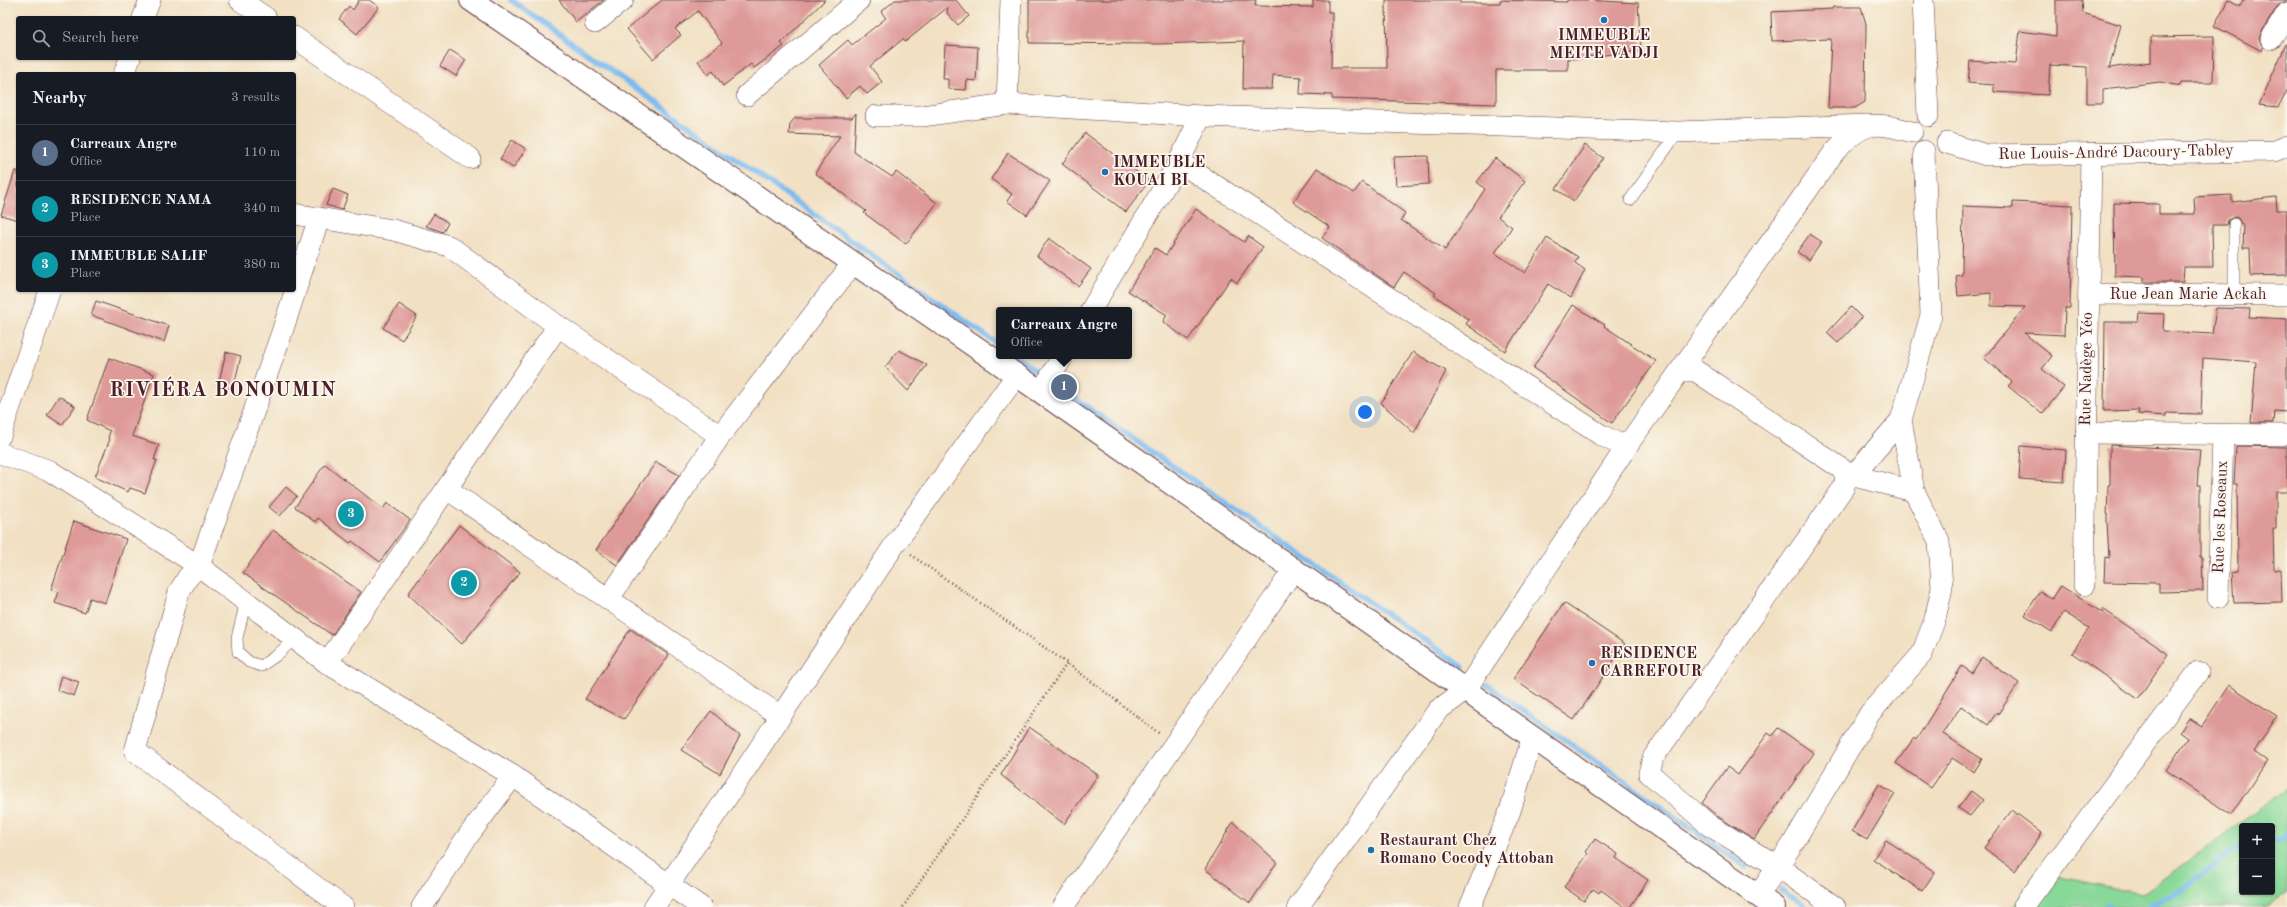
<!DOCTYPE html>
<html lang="en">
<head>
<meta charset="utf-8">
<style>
	body { margin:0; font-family:"Old Standard TT",serif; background:#242831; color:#f1f3f6 }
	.controls { position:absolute; right:12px; bottom:12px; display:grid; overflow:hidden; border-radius:4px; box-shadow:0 1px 3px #0004 }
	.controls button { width:36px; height:36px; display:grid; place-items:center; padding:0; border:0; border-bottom:1px solid #363941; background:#171b24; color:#f1f3f6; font:20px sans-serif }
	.you { position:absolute; left:1365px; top:412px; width:14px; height:14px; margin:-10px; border:3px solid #fff; border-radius:50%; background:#1a73e8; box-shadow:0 0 0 6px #1a73e833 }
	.badge { display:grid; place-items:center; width:26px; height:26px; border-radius:50%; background:#0b8043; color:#fff; font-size:13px; font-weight:700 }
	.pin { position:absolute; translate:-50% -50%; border:2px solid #fff; box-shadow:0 1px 4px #0006 }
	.popup { position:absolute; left:996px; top:307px; width:136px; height:52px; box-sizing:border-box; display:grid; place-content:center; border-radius:4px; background:#171b24; filter:drop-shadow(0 1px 3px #0005); font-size:13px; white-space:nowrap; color:#9ea1a6 }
	.popup b { font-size:15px; color:#f1f3f6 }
	.popup::after { content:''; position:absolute; left:50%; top:100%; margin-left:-8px; border:8px solid transparent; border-top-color:#171b24 }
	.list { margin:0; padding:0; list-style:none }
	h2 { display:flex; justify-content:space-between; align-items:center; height:52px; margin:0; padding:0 16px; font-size:17px }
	h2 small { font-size:13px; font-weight:400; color:#9ea1a6 }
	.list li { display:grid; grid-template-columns:26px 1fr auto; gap:12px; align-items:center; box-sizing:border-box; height:56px; padding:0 16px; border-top:1px solid #363941 }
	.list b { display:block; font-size:15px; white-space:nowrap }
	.list p { margin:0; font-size:13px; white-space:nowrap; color:#9ea1a6 }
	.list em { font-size:13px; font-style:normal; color:#9ea1a6 }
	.icon { flex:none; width:22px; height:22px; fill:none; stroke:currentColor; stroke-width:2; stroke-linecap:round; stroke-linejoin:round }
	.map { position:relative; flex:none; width:2287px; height:907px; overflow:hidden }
	.search { position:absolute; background:#171b24; box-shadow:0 1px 3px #0004; left:16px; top:16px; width:280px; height:44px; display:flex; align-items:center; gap:10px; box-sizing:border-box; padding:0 14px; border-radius:4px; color:#9ea1a6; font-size:15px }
	.panel { position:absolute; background:#171b24; box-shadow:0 1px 3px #0004; left:16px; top:72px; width:280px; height:220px; border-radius:4px }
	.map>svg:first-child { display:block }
</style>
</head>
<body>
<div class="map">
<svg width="2287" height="907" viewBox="0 0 2287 907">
	<rect width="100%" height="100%" fill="#fbf7ec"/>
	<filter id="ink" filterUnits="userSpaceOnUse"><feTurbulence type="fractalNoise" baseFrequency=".025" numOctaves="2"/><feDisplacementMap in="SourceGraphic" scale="8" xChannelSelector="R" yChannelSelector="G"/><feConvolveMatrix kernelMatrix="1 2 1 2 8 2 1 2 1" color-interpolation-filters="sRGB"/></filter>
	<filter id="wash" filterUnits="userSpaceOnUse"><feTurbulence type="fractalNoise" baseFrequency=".012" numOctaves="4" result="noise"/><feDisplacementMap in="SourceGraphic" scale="16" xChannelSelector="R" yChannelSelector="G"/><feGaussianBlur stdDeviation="0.9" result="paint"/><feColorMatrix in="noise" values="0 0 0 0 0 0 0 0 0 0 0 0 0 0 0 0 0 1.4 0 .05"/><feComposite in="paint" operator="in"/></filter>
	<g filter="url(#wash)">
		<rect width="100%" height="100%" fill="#f1e0c2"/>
		<path fill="#88d898" stroke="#697c62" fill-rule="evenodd" d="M2287,789V892L2265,907H2013L2041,873L2142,894ZM2242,826H2272V892H2242Z"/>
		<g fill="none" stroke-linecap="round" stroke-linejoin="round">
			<g stroke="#7dbbf0" stroke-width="5.5">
				<path d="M511,0L999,345"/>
				<path d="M1015,356L1037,372"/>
				<path d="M1061,389L1463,667"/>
				<path d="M1487,685L1746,867"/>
				<path d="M2272,842L2280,841L2287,834"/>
				<path d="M1781,890L1807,907"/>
				<path d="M2105,907L2107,905L2113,907"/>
				<path d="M2149,907L2182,890L2236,848L2242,847"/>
			</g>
		</g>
		<g id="blocks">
			<g fill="#de9a98">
				<path d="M359,0H369L379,7L357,34L339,19L349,6L353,10Z"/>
				<path d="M559,0H604L576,22Z"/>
				<path d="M662,0H825L781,43L784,46L754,68L751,64L723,86L713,71L708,75L698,61L722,43L698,11L675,29L681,35L653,59L627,29Z"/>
				<path d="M895,0H956L969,16L958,25L947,13L948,7L905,42L903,39L870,66L882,82L867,94L860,86L846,98L819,65L848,40L852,45L886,18L881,12Z"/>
				<path d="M1029,0H1256L1255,6L1313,7V0H1328V12H1332L1331,68H1387L1386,0H1460V3H1500V0L1567,2V0H1585L1638,3L1641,51L1568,59V70H1496V104L1332,99V95L1300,94L1301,77L1273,75L1272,89H1243L1244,41L1159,44L1029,43Z"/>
				<path d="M2056,0H2082L2083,13L2121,25L2109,68L2151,62V37L2214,36L2213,83H2181L2180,86L2160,82L2103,89V103H2087V67L2050,65L2048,95L1994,92V85L1968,83L1970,61L2016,64L2020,31L2056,36Z"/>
				<path d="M2228,0L2240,7L2243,0H2287L2277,7L2261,33L2259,39L2263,48L2262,51L2214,26Z"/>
				<path d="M1833,7H1861L1866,24L1865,102L1855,108H1828L1831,39L1772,41L1771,12L1832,9Z"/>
				<path d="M2287,42V92L2278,107L2259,105Z"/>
				<path d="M945,45L978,47L976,81L967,80L966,90L948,89V79H943Z"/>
				<path d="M450,50L466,60L456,76L440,66Z"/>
				<path d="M856,113L854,152L892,177L896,172L937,203L906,244L864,213L866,211L815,173L840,136L789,134L790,124L795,118H852Z"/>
				<path d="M1085,133L1149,181L1126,212L1062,164Z"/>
				<path d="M512,140L526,149L513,168L500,159Z"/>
				<path d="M1585,145L1603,158L1574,201L1556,189Z"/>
				<path d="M1008,153L1050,181L1027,215L1007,201L1012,194L991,179Z"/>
				<path d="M1428,156L1429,184L1396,186L1394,157Z"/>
				<path d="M1495,158L1525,181L1498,217L1512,227L1495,253L1525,273L1547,238L1578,257L1575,263L1585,270L1571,298L1548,284L1505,351L1466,324L1469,320L1434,295L1436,293L1404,272L1394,287L1352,259L1322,238L1330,227L1293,202L1317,168L1354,193L1362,182L1405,213L1401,220L1445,250L1485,189L1477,182Z"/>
				<path d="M15,171H18V220L1,215Z"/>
				<path d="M333,189L348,195L342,210L326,205Z"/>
				<path d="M2232,195V202L2276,197L2277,210H2287V275L2251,276L2250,248H2243L2244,224H2241L2238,218L2234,217L2228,220L2227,225H2212L2213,267H2184L2183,282H2144V277L2115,276L2114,203L2159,204V214H2195L2194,197Z"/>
				<path d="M2013,202L2072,205L2070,308H2065L2064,335L2024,333L2052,356L2042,369L2064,387L2042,414L2008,386L2012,382L1984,358L2025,307L1991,306V293L1958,296L1956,276L1962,275L1963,206L2013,208Z"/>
				<path d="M1196,209L1244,242L1248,236L1263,247L1237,283L1231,278L1188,340L1163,322L1167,315L1128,291L1155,248L1166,255Z"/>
				<path d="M434,214L448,223L443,232L426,226Z"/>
				<path d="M1810,234L1822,242L1809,260L1797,252Z"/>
				<path d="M1049,238L1091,269L1078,286L1037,256Z"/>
				<path d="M96,301L169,326L164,342L91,315Z"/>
				<path d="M399,304L417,316L402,340L383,328Z"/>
				<path d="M1573,305L1605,325L1604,326L1656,361L1612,423L1533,368Z"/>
				<path d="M1851,307L1862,318L1838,343L1827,333Z"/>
				<path d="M2216,308L2250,309L2249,317L2287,319V412L2274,411L2273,423H2251L2256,362L2203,358L2201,414L2166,413V416L2138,414L2139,410L2104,411L2105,322H2138L2139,313L2164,314L2163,331L2212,334Z"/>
				<path d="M899,350L927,365L908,391L885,367Z"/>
				<path d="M226,352L241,356L233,390L218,386Z"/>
				<path d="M1413,352L1446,371L1414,433L1381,403Z"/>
				<path d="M109,358L154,374L132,436L159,445L154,460H157L145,493L130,488L128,492L95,477L110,439L108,438L110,431L87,420Z"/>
				<path d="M59,396L75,406L62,425L47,415Z"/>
				<path d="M2110,445L2200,450L2197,485H2200V557H2202L2203,591L2159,592V583L2104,582L2105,557L2109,558L2107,521L2108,485H2110Z"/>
				<path d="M2021,446L2066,450L2064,482L2019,479Z"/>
				<path d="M2236,446L2287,447V492H2276V528H2273L2274,570L2281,569L2282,602L2234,603L2232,572L2238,571L2237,484H2234Z"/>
				<path d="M656,462L679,475L617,565L596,550Z"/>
				<path d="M325,464L383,509L387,503L410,520L380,562L352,541L350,543L318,518L315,522L295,507Z"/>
				<path d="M286,487L297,496L280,516L269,507Z"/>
				<path d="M74,521L126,539L105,603L90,598L85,613L55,603L59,592L51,590Z"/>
				<path d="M459,525L520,572L462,644L408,594Z"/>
				<path d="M273,530L361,592L332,635L243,573Z"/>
				<path d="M2061,586L2103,613V609L2168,654L2138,699L2072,653L2089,628L2064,612L2052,632L2025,615L2040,591L2052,599Z"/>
				<path d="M1564,603L1625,644L1574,720L1513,679Z"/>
				<path d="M630,629L669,655L624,719L585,699Z"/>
				<path d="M1982,657L2019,683L1998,714L1997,712L1988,725L1961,706L1943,734L1982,759L1974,772L1952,758L1931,788L1896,763L1914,738L1916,740L1962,666L1972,673Z"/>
				<path d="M61,676L79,682L74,696L57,690Z"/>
				<path d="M2229,685L2277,716L2254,752L2267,761L2231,815L2166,770L2188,738L2180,732L2189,718L2202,726Z"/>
				<path d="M711,711L740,736L720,774L681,750Z"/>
				<path d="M1029,727L1098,775L1064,824L1001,775Z"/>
				<path d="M1778,728L1814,753L1754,839L1717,816L1702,803L1727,767L1738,775L1768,733L1772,736Z"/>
				<path d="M1879,784L1895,794L1867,840L1852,831Z"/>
				<path d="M1971,791L1983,800L1970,816L1958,808Z"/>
				<path d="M2012,810L2042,833L2015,871L1984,848Z"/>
				<path d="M1233,822L1277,862L1250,903L1205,869Z"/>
				<path d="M1595,839L1618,854L1616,858L1648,880L1630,907H1625L1601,890L1599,893L1593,889L1584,901L1564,887L1588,854L1586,852Z"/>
				<path d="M1886,840L1935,872L1922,891L1873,859Z"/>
			</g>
		</g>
	</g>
	<g filter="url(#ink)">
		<use href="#blocks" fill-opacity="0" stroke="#633c42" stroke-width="1"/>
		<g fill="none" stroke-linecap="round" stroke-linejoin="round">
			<g stroke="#633c42" stroke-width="12">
				<g id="service">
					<path d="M1630,200L1678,132"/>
					<path d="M2234,295V224"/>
					<path d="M246,601L237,638L238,652L249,662L261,666L277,655L295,638"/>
				</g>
			</g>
			<g stroke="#633c42" stroke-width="22">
				<g id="minor">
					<path d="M240,0L266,18"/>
					<path d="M1011,0L1007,104L1201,116L1678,132L1867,125"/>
					<path d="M1923,0L1928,116"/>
					<path d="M143,18L150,0"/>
					<path d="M595,23L623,0"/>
					<path d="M294,37L470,158"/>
					<path d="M2271,39L2287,13"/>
					<path d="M124,74L130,58"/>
					<path d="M747,95L859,0"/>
					<path d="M876,116H922L1007,104"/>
					<path d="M1947,143L1986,155L2274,151L2287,146"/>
					<path d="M1179,162L1601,435L1619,444L1629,443"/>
					<path d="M294,214L393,230L449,246L558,326L720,436"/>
					<path d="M319,218L281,335L199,566L188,577L179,592L135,751L343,907"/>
					<path d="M2089,294L2287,295"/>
					<path d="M1091,310L1179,162L1201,116"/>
					<path d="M1682,371H1696L1842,469L1846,478L1844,487L1653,758L1649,773L1710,826L1777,866L1835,907"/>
					<path d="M1041,392L1063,356"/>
					<path d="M2086,433L2287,435"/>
					<path d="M0,436L50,290"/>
					<path d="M0,453L50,471L199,566L327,663L513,776L701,907"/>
					<path d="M1846,474L1914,491"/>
					<path d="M1853,476L1901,420"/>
					<path d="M447,489L780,716"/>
					<path d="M2084,585L2091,153"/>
					<path d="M609,598L720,436L853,263"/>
					<path d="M2218,598L2223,436"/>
					<path d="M327,663L558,326"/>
					<path d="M1758,896L1792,845L1870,713L1922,654L1935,619L1942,588L1939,541L1914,491L1901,420L1931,315L1924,151"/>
					<path d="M422,907L465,840L513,776"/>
					<path d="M654,907L895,544L1016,376"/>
					<path d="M1063,907L1294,569"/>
					<path d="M1298,907L1438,710L1465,691L1629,443L1835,151C1864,121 1873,121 1912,132"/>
					<path d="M1470,907L1510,811L1532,739"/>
					<path d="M2023,907L2198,672"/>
				</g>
			</g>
			<g stroke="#633c42" stroke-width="24">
				<path id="tertiary" d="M471,0L1041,392L1774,907"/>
			</g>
			<g stroke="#633c42" stroke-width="2.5" stroke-dasharray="1 3" stroke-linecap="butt">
				<path d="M911,555L1067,663L1160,734"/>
				<path d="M903,907L1067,663"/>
			</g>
			<use href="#service" stroke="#fff" stroke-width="11"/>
			<use href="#minor" stroke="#fff" stroke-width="21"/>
			<use href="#tertiary" stroke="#fff" stroke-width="22"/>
		</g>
	</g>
	<g fill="#1f6fb2" stroke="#fbf7ec" stroke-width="1.5">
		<circle cx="1604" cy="20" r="4"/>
		<circle cx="1105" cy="172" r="4"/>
		<circle cx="1592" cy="663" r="4"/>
		<circle cx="1371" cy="850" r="4"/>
	</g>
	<g text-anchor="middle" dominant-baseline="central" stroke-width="3.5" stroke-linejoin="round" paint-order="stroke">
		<g font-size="16" font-weight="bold" fill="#4a1f2b" stroke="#fbf7ec" text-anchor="start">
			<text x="1604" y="36" text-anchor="middle">IMMEUBLE<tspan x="1604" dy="18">MEITE VADJI</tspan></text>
			<text x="1113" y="163">IMMEUBLE<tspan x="1113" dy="18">KOUAI BI</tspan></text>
			<text x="1600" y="654">RESIDENCE<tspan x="1600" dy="18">CARREFOUR</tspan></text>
			<text x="1379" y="841">Restaurant Chez<tspan x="1379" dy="18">Romano Cocody Attoban</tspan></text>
		</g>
		<g font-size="16" fill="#4a1f2b" stroke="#fbf7ec">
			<text transform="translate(2116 153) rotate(-1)">Rue Louis-André Dacoury-Tabley</text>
			<text x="2188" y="295">Rue Jean Marie Ackah</text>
			<text transform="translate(2087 369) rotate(-89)">Rue Nadège Yéo</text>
			<text transform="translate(2221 517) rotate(-88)">Rue les Roseaux</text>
		</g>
		<g font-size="20" font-weight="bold" letter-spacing="1" fill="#4a1f2b" stroke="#fbf7ec">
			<text x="223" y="391">RIVIÉRA BONOUMIN</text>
		</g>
	</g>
</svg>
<div class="controls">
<button>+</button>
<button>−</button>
</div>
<div class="you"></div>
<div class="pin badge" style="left:1064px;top:387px;background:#5c6f8a">1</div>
<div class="popup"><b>Carreaux Angre</b>Office</div>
<div class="pin badge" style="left:464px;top:583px;background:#0f9aa8">2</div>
<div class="pin badge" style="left:351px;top:514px;background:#0f9aa8">3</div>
<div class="search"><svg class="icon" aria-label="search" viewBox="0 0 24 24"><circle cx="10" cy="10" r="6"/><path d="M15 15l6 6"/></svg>Search here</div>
<section class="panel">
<h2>Nearby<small>3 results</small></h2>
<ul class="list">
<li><span class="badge" style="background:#5c6f8a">1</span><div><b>Carreaux Angre</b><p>Office</p></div><em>110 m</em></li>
<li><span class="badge" style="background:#0f9aa8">2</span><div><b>RESIDENCE NAMA</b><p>Place</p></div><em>340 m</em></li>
<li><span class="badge" style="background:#0f9aa8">3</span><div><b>IMMEUBLE SALIF</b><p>Place</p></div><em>380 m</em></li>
</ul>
</section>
</div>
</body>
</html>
